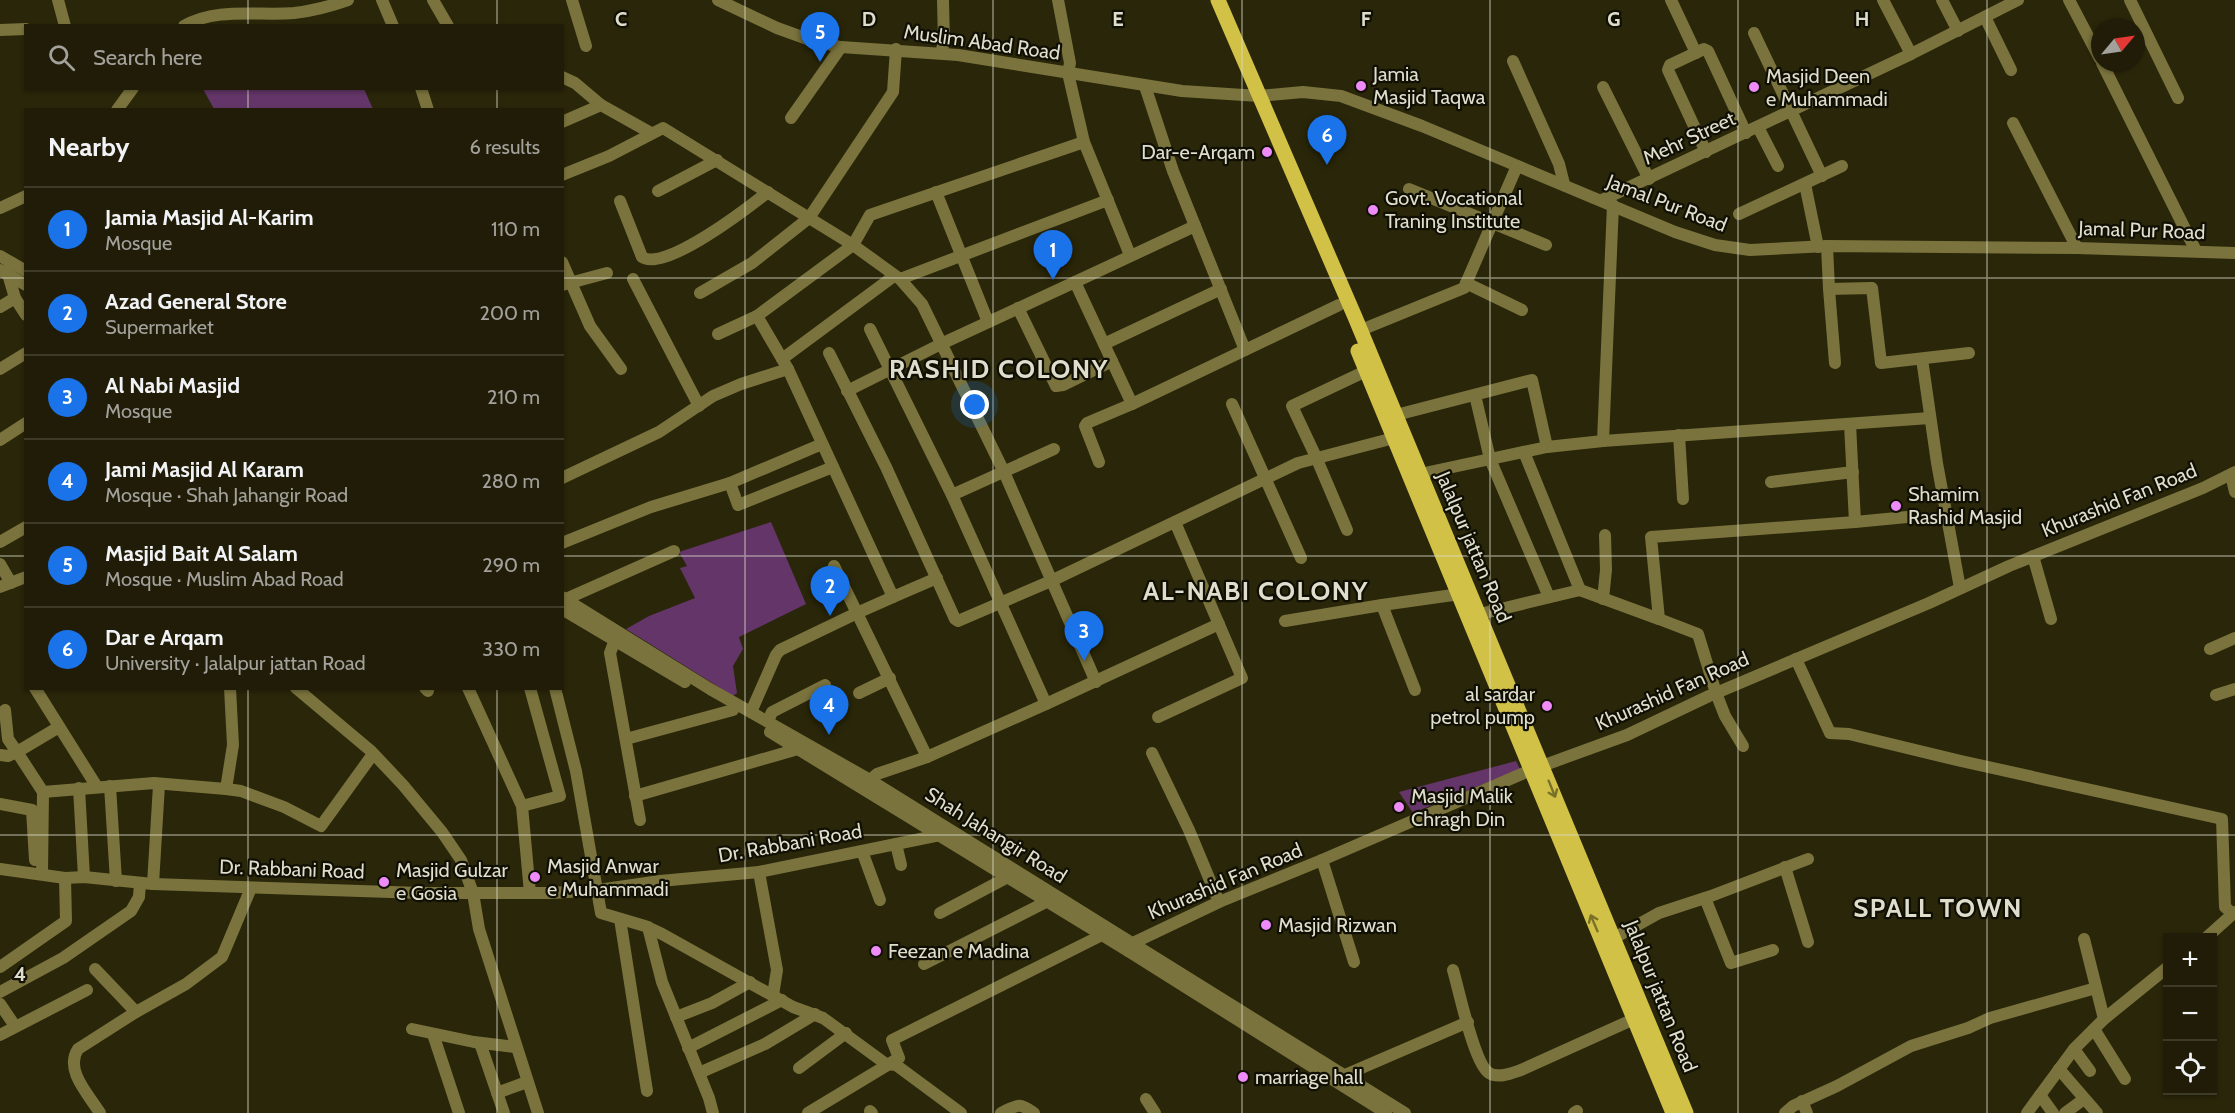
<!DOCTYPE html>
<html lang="en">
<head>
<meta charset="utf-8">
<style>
	body { margin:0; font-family:Cabin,sans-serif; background:#2d2915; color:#f1f3f6 }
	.controls { position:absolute; right:18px; bottom:18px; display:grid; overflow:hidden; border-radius:0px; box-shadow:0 2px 4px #0004 }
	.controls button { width:54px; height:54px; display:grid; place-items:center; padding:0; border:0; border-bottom:2px solid #3d3a28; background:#201c07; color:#f1f3f6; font:30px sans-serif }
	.compass { position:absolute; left:2091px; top:18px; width:54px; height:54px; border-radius:50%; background:#201c07; box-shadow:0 2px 4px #0004; rotate:61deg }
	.you { position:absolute; left:975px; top:405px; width:21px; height:21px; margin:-15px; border:4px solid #fff; border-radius:50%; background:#1a73e8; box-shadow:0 0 0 9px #1a73e833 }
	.badge { display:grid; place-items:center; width:39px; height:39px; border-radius:50%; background:#1a73e8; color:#fff; font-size:20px; font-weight:700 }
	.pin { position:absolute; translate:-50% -50px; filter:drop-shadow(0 2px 3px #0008) }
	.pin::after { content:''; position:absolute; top:32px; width:21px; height:18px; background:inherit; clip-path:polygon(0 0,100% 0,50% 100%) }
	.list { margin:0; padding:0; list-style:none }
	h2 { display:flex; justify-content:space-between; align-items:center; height:78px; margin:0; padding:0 24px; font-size:26px }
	h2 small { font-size:20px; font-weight:400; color:#a2a19b }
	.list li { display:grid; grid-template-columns:39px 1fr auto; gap:18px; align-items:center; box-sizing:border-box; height:84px; padding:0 24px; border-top:2px solid #3d3a28 }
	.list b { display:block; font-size:22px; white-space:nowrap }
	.list p { margin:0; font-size:20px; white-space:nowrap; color:#a2a19b }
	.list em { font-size:20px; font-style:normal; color:#a2a19b }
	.icon { flex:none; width:33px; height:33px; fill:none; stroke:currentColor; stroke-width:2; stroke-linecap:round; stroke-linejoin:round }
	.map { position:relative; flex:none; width:2235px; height:1113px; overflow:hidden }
	.search { position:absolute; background:#201c07; box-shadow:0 2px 4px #0004; left:24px; top:24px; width:540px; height:66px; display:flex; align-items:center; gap:15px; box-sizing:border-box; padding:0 21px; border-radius:0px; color:#a2a19b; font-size:22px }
	.panel { position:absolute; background:#201c07; box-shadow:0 2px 4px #0004; left:24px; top:108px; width:540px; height:582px; border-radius:0px }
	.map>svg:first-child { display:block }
</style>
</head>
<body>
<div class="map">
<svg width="2235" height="1113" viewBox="0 0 2235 1113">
	<rect width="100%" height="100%" fill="#2a2609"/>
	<g fill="#633568">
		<path d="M203,89H364L373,109H214Z"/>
		<path d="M771,522L806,604L739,637L743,649L733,666L737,693L733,696L626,629L649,616L695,598L680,568L687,566L679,552Z"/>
		<path d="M1516,761L1520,769L1413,813L1399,792Z"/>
	</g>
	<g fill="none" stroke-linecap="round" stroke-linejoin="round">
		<g stroke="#7a733d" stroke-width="12">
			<path d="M58,0L65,26"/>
			<path d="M382,0L393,26"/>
			<path d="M433,0L448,26"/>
			<path d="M572,0L586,46"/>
			<path d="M718,0L777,28L813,41L841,47L958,55L1182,91L1259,96L1303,92L1341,96L1422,126L1675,232L1715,245L1750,250L1827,246L2077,248L2235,253"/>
			<path d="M1058,0L1070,63L1068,73L1084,142"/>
			<path d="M1671,0L1696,53"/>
			<path d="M1883,0L1911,54"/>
			<path d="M1942,0L1958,31"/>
			<path d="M2069,0L2100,59"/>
			<path d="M2130,0L2178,98"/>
			<path d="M1985,17L2011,70"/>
			<path d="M184,26C216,7 258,16 294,13C312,11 331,6 348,0"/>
			<path d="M0,30L26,29"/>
			<path d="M1754,33L1822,176"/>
			<path d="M941,53L944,42L943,0"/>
			<path d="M1513,61L1559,164L1564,184"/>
			<path d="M2102,63L2196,251"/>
			<path d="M562,77L575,83L601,105"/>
			<path d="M1145,86L1173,171L1245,350"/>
			<path d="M1603,87L1649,179"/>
			<path d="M421,88L428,110"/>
			<path d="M117,110L133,88"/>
			<path d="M791,118L841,47"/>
			<path d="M562,122L601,105L651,133"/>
			<path d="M2013,123L2077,248"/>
			<path d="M1758,127L1778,166"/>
			<path d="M1706,152L1668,70L1670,65L1704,49L1708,51L1746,133"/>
			<path d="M562,175L609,156L663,128L853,245L757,316L718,334"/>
			<path d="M1805,184L1818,247"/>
			<path d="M1409,189L1546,245"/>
			<path d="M658,191L717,160"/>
			<path d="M936,192L988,322"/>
			<path d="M1602,200L1911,54L2018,0"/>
			<path d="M620,201L642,257C664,273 749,207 768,192"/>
			<path d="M0,208L26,196"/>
			<path d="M1739,214L1842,166"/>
			<path d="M1195,226L1075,282L1104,344L1221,289"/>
			<path d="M1827,246L1829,289L1872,288L1881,363L1969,353"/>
			<path d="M0,256L26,271"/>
			<path d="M562,262L590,326L621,369"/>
			<path d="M12,263L8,274L15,298L26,315"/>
			<path d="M0,270L26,285"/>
			<path d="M633,279L699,406"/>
			<path d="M900,279L1108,200"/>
			<path d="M1466,283L1522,310"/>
			<path d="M562,285L607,273"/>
			<path d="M1829,289L1835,363"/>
			<path d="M700,293L752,263L809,218L893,92L896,49"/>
			<path d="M0,307L15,298"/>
			<path d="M1018,308L1056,386L1063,385L1112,361"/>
			<path d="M870,329L952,495L1046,704L927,757L877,774L870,780"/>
			<path d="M1361,330L1464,288L1517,166"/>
			<path d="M1104,344L1132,404"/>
			<path d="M829,353L886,467L955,619L958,621L1051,581L1298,463L1394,438"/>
			<path d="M782,359L894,276"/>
			<path d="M1922,359L1937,463L1960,588"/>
			<path d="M0,369L26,353"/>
			<path d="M788,369L893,597L937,578"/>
			<path d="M847,391L941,344L1075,282"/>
			<path d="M1475,395L1490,459L1549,597"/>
			<path d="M1232,404L1301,558"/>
			<path d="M1396,415L1532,380L1547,447"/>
			<path d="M1679,435L1683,499"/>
			<path d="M0,440L26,423"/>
			<path d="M1603,441L1613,205"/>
			<path d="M1524,452L1580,590"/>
			<path d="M1099,462L1085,426L1087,423L1132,404L1339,305"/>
			<path d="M1420,474L1547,447L1603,441L1930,418"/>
			<path d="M2231,475L2235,492"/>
			<path d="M562,478L659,432L713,396L741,384L788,369L757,316"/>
			<path d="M1771,482L1853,472"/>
			<path d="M730,483L738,505L833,467"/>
			<path d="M952,495L1054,449"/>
			<path d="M1855,522L1907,517"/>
			<path d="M1347,530L1316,457L1292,406L1366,371"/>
			<path d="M0,542L26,527"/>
			<path d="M562,543L651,507L730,483L822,444"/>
			<path d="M2033,556L2051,619"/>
			<path d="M0,564L11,583"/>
			<path d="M0,587L26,577"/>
			<path d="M562,597L710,689L870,780L1405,1113"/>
			<path d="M893,597L857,613L927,757"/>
			<path d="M566,599L674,551"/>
			<path d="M1603,599L1606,570L1605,535"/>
			<path d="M1382,605L1415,690"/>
			<path d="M562,609L685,682"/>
			<path d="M1480,614L1580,590L1659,619L1651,537L1855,522L1850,424"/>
			<path d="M1659,619L1698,634L1716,693L1725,716L1743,746"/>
			<path d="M1285,621L1382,605L1460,594"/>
			<path d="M615,640L610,653L640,820"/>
			<path d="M2210,649L2235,638"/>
			<path d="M1796,659L1830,733L1849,734L1961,761L2222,819L2225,907L2232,913"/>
			<path d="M1096,682L1004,472L922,304L900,279L853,245L870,215L1084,142L1130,255"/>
			<path d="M35,688L97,787"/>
			<path d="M296,688L371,751L403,785L442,832L461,860L473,893L479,929L538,1113"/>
			<path d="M425,688L428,691"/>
			<path d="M468,688L522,806"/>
			<path d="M530,688L560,796L522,806L530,893"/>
			<path d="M555,688L576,771L601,913L645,926L662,934L793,1007L823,1018L886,1064L896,1065L961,1113"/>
			<path d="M859,693L890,678"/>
			<path d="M2216,695L2235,689"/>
			<path d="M1046,704L1219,624"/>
			<path d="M5,710L8,739L17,752L59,727"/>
			<path d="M751,712L776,655L780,650L857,613L834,566"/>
			<path d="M1158,717L1242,678L1175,522"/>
			<path d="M768,721L772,712L825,685"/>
			<path d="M770,732L1128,951L1386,1113"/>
			<path d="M626,739L733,710"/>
			<path d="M1152,753L1189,830L1219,902"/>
			<path d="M0,755L8,756L17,752L43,792L42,874"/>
			<path d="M110,786L116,881"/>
			<path d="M79,788L84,877"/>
			<path d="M226,789L233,745L230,688"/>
			<path d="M43,792L154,783L226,789L241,791L284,807L321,826L373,754"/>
			<path d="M635,796L798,749"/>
			<path d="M0,804L32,810L35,860"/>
			<path d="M896,844L901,865"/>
			<path d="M862,851L880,900"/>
			<path d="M1322,860L1354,962"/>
			<path d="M1785,867L1808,942"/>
			<path d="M0,869L65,878L84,877L153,884L421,893H552L598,890L660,881L759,872L940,835"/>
			<path d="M759,872L777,970L773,995"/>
			<path d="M153,884L159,785"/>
			<path d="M1705,898L1731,963L1773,950"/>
			<path d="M940,913L1008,877"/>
			<path d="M620,919L647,1091"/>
			<path d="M648,927L662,982L709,1098L713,1113"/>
			<path d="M1614,938L1659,913L1711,896L1808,859"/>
			<path d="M2206,938L2235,912"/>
			<path d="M2084,939L2104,1019"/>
			<path d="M1128,951L1133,943L1219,902L1322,860L1531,770L1627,735L1709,696L1929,603L2009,566L2203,488L2235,472"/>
			<path d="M924,964L1048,901"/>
			<path d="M0,967L66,921L65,878"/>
			<path d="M95,969L136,1012"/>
			<path d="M1453,970C1459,990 1474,1064 1489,1073C1498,1079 1512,1073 1521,1070L1634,1019"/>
			<path d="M0,992L63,958L131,911L139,897L140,883"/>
			<path d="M0,1004L15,1026"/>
			<path d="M676,1017L712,1003L750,982"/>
			<path d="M412,1029L474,1042L515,1047"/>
			<path d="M2094,1029L2125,1079"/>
			<path d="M433,1034L459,1113"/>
			<path d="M0,1035L87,990"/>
			<path d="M480,1043L504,1113"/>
			<path d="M688,1048L782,1000"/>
			<path d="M2074,1049L2090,1071"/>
			<path d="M799,1068L846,1033"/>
			<path d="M2059,1069L2097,1113"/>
			<path d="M699,1073L765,1044L815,1014"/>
			<path d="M1342,1081L1345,1075L1468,1022"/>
			<path d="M497,1093L527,1082"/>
			<path d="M2040,1095L2053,1113"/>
			<path d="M1146,1099L1155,1113"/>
			<path d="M1802,1101L1807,1113"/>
			<path d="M870,1111L872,1113"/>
			<path d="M100,1113C89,1095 64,1070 78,1049L136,1012L186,984L222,957L251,888"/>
			<path d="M808,1113L899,1058L892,1040L1102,935"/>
			<path d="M1001,1113C1017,1105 1019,1102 1034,1113"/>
			<path d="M1574,1113L1577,1111"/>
			<path d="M1785,1113L1793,1106L1837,1086L1911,1046L1968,1028L1990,1018L2096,988"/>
			<path d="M2027,1113L2074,1049L2104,1019L2168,967"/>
			<path d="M2065,1113L2084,1099"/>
		</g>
		<g stroke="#d1c147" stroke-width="15">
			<path d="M1218,0L1355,317L1686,1113"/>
			<path d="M1358,351L1673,1113"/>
		</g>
	</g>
	<defs><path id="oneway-shaft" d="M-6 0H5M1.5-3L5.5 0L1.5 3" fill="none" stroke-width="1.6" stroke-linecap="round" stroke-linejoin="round" transform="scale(1.5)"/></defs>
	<g stroke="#7a7129">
		<use href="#oneway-shaft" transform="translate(1552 789) rotate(68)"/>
		<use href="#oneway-shaft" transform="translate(1594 923) rotate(-113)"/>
	</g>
	<path fill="none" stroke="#dfddcc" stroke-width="1.5" stroke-opacity="0.55" d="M248,0V26M497,0V26M745,0V1113M993,0V1113M1242,0V1113M1490,0V1113M1738,0V1113M1987,0V1113M248,88V110M497,88V110M0,278H26M562,278H2235M0,556H26M562,556H2235M248,688V1113M497,688V1113M0,835H2235"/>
	<g fill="#ee8bf8" stroke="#100f04" stroke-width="2">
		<circle cx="1361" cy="86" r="6"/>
		<circle cx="1754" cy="87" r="6"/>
		<circle cx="1267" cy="152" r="6"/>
		<circle cx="1373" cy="210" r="6"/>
		<circle cx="1896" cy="506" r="6"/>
		<circle cx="1547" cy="706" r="6"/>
		<circle cx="1399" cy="807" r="6"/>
		<circle cx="535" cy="877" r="6"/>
		<circle cx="384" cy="882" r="6"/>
		<circle cx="1266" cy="925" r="6"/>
		<circle cx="876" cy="951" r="6"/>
		<circle cx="1243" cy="1077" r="6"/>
	</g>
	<g text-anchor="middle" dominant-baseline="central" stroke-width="4.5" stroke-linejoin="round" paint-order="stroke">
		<g font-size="20" fill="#dfddcc" stroke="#100f04">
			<text transform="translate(982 42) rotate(8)">Muslim Abad Road</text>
			<text transform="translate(1689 138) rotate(-25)">Mehr Street</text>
			<text transform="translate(1667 203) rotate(21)">Jamal Pur Road</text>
			<text transform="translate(2142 230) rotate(2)">Jamal Pur Road</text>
			<text transform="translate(2119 500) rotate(-22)">Khurashid Fan Road</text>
			<text transform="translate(1474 547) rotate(67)">Jalalpur jattan Road</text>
			<text transform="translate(1672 691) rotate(-24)">Khurashid Fan Road</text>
			<text transform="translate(996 835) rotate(32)">Shah Jahangir Road</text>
			<text transform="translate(790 843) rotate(-10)">Dr. Rabbani Road</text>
			<text transform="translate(292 869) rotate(2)">Dr. Rabbani Road</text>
			<text transform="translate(1225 881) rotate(-23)">Khurashid Fan Road</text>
			<text transform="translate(1661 996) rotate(68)">Jalalpur jattan Road</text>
		</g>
		<g font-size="20" fill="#dfddcc" stroke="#100f04" text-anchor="start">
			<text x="1373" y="74">Jamia<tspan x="1373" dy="23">Masjid Taqwa</tspan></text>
			<text x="1766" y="76">Masjid Deen<tspan x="1766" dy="23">e Muhammadi</tspan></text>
			<text x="1255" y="152" text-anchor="end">Dar-e-Arqam</text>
			<text x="1385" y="198">Govt. Vocational<tspan x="1385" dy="23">Traning Institute</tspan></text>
			<text x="1908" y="494">Shamim<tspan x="1908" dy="23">Rashid Masjid</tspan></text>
			<text x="1535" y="694" text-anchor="end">al sardar<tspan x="1535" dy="23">petrol pump</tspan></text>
			<text x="1411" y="796">Masjid Malik<tspan x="1411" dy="23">Chragh Din</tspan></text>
			<text x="547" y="866">Masjid Anwar<tspan x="547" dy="23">e Muhammadi</tspan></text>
			<text x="396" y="870">Masjid Gulzar<tspan x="396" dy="23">e Gosia</tspan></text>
			<text x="1278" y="925">Masjid Rizwan</text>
			<text x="888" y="951">Feezan e Madina</text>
			<text x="1255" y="1077">marriage hall</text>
		</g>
		<g font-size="26" font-weight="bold" letter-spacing="1.5" fill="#dfddcc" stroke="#100f04">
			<text x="999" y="369">RASHID COLONY</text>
			<text x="1256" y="591">AL-NABI COLONY</text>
			<text x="1938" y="908">SPALL TOWN</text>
		</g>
	</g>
	<g font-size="20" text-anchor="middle" font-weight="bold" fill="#dfddcc" stroke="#100f04" stroke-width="4.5" stroke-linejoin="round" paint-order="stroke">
		<text x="621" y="26">C</text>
		<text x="869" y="26">D</text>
		<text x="1118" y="26">E</text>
		<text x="1366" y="26">F</text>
		<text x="1614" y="26">G</text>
		<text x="1862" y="26">H</text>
		<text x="20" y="981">4</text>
	</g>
</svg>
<div class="controls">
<button>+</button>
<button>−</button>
<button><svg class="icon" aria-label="locate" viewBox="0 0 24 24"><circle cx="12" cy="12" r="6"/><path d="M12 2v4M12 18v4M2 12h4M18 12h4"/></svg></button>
</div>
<svg class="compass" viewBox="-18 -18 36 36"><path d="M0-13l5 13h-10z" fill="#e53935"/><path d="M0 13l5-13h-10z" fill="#a2a19b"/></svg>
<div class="you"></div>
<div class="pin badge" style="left:1053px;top:280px">1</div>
<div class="pin badge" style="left:830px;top:616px">2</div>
<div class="pin badge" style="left:1084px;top:661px">3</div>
<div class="pin badge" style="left:829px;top:735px">4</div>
<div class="pin badge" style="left:820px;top:62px">5</div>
<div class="pin badge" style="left:1327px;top:165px">6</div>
<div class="search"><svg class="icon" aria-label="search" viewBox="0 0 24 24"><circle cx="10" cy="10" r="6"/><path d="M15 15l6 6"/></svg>Search here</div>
<section class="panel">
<h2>Nearby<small>6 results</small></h2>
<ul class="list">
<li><span class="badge">1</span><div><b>Jamia Masjid Al-Karim</b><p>Mosque</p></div><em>110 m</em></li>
<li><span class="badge">2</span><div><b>Azad General Store</b><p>Supermarket</p></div><em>200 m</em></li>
<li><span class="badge">3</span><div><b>Al Nabi Masjid</b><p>Mosque</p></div><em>210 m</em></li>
<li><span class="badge">4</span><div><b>Jami Masjid Al Karam</b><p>Mosque · Shah Jahangir Road</p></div><em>280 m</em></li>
<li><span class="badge">5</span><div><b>Masjid Bait Al Salam</b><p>Mosque · Muslim Abad Road</p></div><em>290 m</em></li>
<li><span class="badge">6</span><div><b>Dar e Arqam</b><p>University · Jalalpur jattan Road</p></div><em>330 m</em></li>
</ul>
</section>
</div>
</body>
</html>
